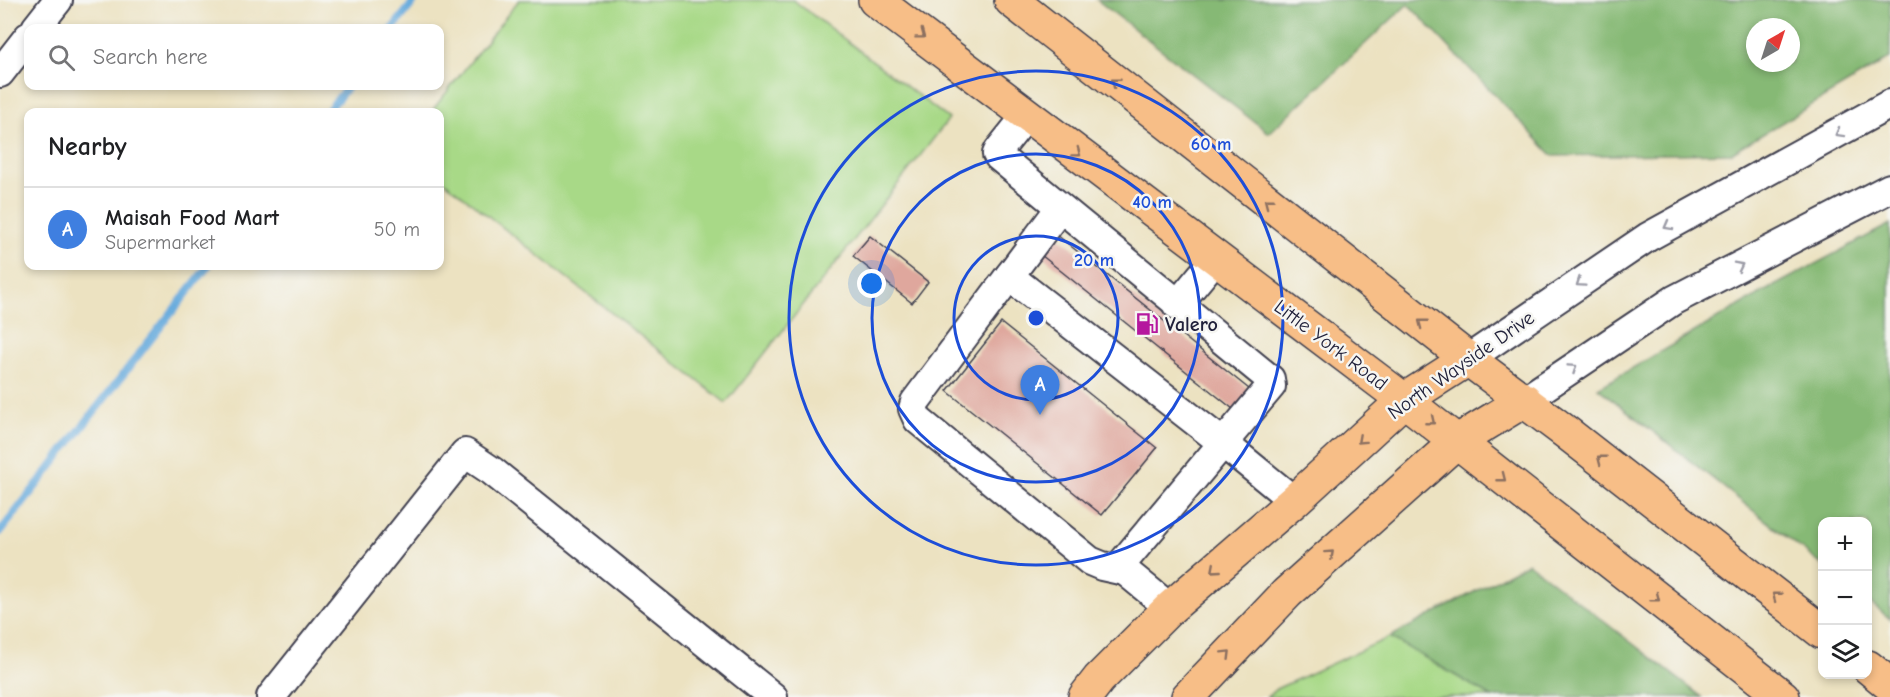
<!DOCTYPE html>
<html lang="en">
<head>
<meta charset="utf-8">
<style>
	body { margin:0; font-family:"Comic Neue",sans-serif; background:#f6f6f6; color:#202124 }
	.controls { position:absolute; right:18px; bottom:18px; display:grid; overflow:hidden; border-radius:12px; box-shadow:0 3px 9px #0003 }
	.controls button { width:54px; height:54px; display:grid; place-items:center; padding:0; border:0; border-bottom:2px solid #e0e0e0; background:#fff; color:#202124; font:30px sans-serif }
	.compass { position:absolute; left:1746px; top:18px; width:54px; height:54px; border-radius:50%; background:#fff; box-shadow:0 3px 9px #0003; rotate:39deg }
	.you { position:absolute; left:872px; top:284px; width:21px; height:21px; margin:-15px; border:4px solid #fff; border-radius:50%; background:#1a73e8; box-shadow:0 0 0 9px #1a73e833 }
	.badge { display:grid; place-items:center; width:39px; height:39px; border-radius:50%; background:#b5179e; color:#fff; font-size:20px; font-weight:700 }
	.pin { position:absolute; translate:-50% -50px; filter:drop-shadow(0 2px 3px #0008) }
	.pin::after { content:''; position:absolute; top:32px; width:21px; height:18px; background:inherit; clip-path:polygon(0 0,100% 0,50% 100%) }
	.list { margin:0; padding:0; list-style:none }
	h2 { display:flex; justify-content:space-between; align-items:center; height:78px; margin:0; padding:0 24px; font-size:26px }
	h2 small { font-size:20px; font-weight:400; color:#757577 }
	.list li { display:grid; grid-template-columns:39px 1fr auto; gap:18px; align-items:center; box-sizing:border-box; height:84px; padding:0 24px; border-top:2px solid #e0e0e0 }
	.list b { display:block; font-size:22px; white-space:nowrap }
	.list p { margin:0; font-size:20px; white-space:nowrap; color:#757577 }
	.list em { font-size:20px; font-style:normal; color:#757577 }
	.icon { flex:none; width:33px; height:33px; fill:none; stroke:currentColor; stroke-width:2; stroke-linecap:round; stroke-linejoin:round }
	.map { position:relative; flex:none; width:1890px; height:697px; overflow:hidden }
	.search { position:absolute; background:#fff; box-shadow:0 3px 9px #0003; left:24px; top:24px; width:420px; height:66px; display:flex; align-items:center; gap:15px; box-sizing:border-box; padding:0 21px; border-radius:12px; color:#757577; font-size:22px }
	.panel { position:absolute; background:#fff; box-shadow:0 3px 9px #0003; left:24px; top:108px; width:420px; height:162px; border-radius:12px }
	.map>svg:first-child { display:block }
</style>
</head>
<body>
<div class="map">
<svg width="1890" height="697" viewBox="0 0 1890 697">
	<rect width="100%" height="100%" fill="#f6f6f2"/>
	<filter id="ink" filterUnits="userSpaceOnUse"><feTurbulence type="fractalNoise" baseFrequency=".0167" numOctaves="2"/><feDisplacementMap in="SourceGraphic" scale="12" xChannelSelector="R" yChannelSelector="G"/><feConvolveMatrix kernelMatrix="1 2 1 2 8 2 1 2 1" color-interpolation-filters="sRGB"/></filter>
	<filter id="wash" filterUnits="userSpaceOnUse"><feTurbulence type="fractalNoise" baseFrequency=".008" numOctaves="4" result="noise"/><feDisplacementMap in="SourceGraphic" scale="24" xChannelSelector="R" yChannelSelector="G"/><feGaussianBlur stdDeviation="1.35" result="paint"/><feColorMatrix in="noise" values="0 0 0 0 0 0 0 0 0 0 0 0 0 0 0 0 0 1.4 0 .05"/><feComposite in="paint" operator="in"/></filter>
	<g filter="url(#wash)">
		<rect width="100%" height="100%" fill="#ece2c1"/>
		<g fill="#a8d987" stroke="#657e61" stroke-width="1.5">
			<path d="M519,0H793L949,119L726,403L440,178V112H431Z"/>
			<path d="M1390,637L1492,697H1267L1276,689Z"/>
		</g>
		<g fill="#86b974" stroke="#546e58" stroke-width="1.5" fill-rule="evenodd">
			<path d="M1097,0H1890V58L1731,153L1553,156L1408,4L1269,133ZM1755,27H1791V63H1755Z"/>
			<path d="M1890,224V619L1868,601V522H1822V565L1598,388L1763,292Z"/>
			<path d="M1528,563L1702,697H1492L1390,637Z"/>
		</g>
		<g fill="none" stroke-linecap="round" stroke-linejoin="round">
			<g stroke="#68abdd" stroke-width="8">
				<path d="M393,28L415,0"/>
				<path d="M327,112L348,86"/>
				<path d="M0,532L208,266"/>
			</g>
		</g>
		<g id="blocks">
			<g fill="#dfa79d">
				<path d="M1057,235L1254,393L1238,413L1041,255Z"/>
				<path d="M870,236L928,282L912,303L853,256Z"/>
				<path d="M1001,323L1157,448L1102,515L947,391Z"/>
			</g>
		</g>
	</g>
	<g filter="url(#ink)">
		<use href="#blocks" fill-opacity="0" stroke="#403f4f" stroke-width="1.5"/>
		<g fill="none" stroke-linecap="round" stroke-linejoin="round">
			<g stroke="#403f4f" stroke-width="32">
				<g id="minor">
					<path d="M36,28L58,0"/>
					<path d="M0,73L28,37"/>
					<path d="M1027,115L999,150L997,154L999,157L1270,379L1271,386L1223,443L1294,501"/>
					<path d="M1060,208L915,402L913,409L918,420L1090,561L1102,566L1125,571"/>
					<path d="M1009,276L1223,443L1124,561L1125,571L1170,608"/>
					<path d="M1177,305L1216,258"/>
					<path d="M1468,359L1648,237L1890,104"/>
					<path d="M1525,400L1674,300L1890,188"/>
					<path d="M271,697L465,453L492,471L773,697"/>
				</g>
			</g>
			<g stroke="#403f4f" stroke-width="36">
				<g id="major">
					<path d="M875,0L1404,400L1783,697"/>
					<path d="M1011,0L1468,359L1567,433L1822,632"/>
					<path d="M1868,667L1890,685"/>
					<path d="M1085,697L1099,679L1170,608L1294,501L1404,400L1468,359"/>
					<path d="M1188,697L1287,593L1456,442L1525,400"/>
				</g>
			</g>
			<use href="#minor" stroke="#fff" stroke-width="28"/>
			<use href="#major" stroke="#f7be87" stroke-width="33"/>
		</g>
		<defs><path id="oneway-chevron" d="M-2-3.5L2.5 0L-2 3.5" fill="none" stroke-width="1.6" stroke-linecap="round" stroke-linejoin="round" transform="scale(1.5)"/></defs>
		<g stroke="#8c7061">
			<use href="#oneway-chevron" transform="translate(921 35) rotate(37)"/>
			<use href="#oneway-chevron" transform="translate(1115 82) rotate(-142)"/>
			<use href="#oneway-chevron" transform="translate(1077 153) rotate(37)"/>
			<use href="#oneway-chevron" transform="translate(1268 202) rotate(-142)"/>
			<use href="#oneway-chevron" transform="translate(1422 323) rotate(-142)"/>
			<use href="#oneway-chevron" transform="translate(1431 421) rotate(39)"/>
			<use href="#oneway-chevron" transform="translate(1361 440) rotate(138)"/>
			<use href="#oneway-chevron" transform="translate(1601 459) rotate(-142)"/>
			<use href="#oneway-chevron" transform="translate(1502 478) rotate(38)"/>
			<use href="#oneway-chevron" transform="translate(1330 554) rotate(-42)"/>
			<use href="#oneway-chevron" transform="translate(1215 569) rotate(139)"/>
			<use href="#oneway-chevron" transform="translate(1776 596) rotate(-142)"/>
			<use href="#oneway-chevron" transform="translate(1656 598) rotate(38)"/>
			<use href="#oneway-chevron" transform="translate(1227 654) rotate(-45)"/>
		</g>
		<g stroke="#9c9ca7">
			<use href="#oneway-chevron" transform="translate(1839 133) rotate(151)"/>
			<use href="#oneway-chevron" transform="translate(1668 226) rotate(151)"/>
			<use href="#oneway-chevron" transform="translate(1739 266) rotate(-27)"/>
			<use href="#oneway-chevron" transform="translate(1580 283) rotate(146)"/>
			<use href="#oneway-chevron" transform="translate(1573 368) rotate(-34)"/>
		</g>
	</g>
	<g fill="none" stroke="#1d4ed8" stroke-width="3">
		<circle cx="1036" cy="318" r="82"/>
		<circle cx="1036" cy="318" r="164"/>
		<circle cx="1036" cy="318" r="247"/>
	</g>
	<defs>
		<g id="fuel-bare" transform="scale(1.8)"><path d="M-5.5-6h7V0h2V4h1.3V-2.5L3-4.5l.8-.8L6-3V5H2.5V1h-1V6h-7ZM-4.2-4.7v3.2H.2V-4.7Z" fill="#b5179e" stroke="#f6f6f2" stroke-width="2.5" paint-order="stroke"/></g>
	</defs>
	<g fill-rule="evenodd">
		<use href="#fuel-bare" x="1147" y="324"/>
	</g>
	<g text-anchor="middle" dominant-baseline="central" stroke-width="5" stroke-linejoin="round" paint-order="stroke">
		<g font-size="20" font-weight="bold" fill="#22223b" stroke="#f6f6f2" text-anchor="start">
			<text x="1165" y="324">Valero</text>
		</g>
		<g font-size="20" fill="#22223b" stroke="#f6f6f2">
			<text transform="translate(1331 345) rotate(37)">Little York Road</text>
			<text transform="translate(1461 365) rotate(-35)">North Wayside Drive</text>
		</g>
	</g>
	<circle cx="1036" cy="318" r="9" fill="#1d4ed8" stroke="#f6f6f2" stroke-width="3"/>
	<g font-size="18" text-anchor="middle" font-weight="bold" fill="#1d4ed8" stroke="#f6f6f2" stroke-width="5" stroke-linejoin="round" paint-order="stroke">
		<text x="1211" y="150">60 m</text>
		<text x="1152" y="208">40 m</text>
		<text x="1094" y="266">20 m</text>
	</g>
</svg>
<div class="controls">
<button>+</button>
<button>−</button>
<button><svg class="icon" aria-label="layers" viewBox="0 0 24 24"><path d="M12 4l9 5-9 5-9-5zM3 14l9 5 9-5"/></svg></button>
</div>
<svg class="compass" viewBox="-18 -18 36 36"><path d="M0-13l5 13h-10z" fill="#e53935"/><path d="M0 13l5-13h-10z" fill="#757577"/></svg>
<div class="you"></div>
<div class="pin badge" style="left:1040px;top:415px;background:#3f7fe0">A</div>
<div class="search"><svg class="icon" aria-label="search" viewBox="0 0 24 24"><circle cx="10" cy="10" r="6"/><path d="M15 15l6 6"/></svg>Search here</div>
<section class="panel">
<h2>Nearby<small></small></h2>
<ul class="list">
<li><span class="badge" style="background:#3f7fe0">A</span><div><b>Maisah Food Mart</b><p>Supermarket</p></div><em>50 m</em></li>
</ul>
</section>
</div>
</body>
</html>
